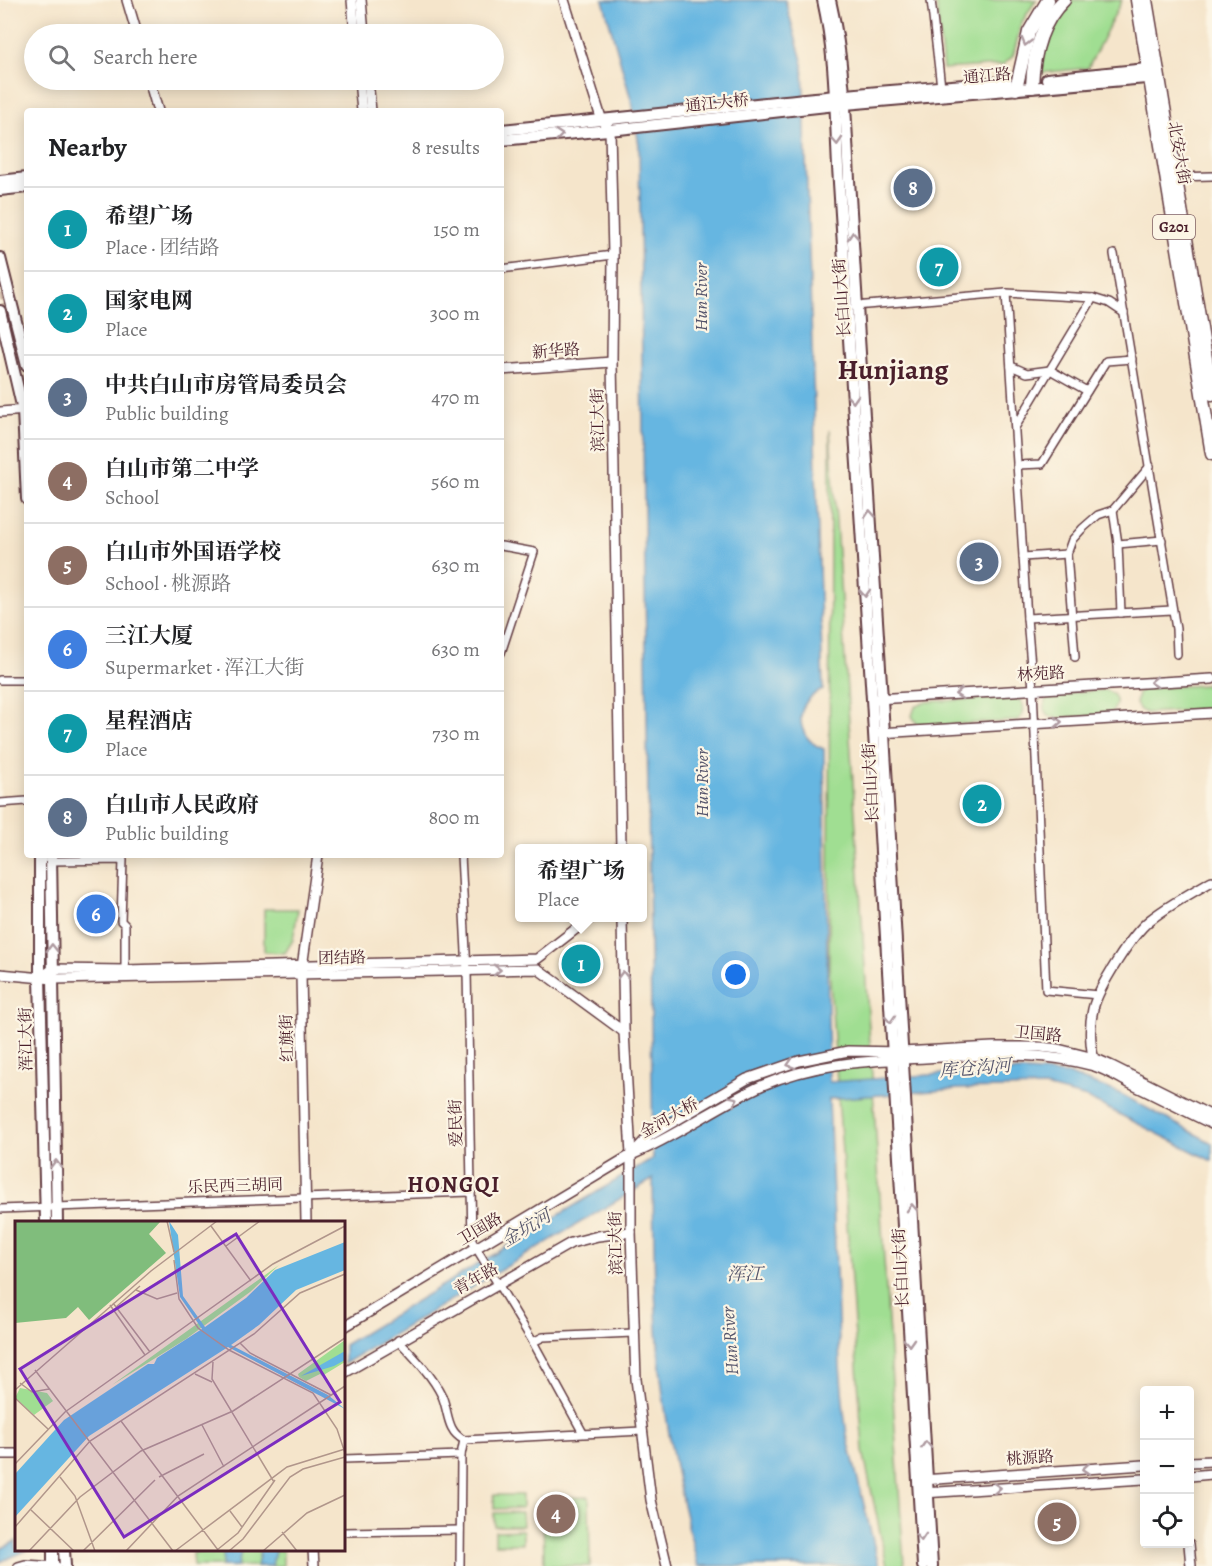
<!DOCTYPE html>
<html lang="en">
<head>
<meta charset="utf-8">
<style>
	body { margin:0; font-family:Alegreya,"Noto Serif SC",serif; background:#f6f6f6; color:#202124 }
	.controls { position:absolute; right:18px; bottom:18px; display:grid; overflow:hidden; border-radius:6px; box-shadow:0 3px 15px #0003 }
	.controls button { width:54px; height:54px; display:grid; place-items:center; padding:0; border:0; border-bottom:2px solid #e0e0e0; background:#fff; color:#202124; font:30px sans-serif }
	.you { position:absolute; left:736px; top:975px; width:21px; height:21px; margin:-15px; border:4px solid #fff; border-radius:50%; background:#1a73e8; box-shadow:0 0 0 9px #1a73e833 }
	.badge { display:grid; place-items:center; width:39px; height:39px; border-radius:50%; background:#ea580c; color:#fff; font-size:20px; font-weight:700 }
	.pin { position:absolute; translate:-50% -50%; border:3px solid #fff; box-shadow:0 2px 6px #0006 }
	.popup { position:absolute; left:515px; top:844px; width:132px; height:78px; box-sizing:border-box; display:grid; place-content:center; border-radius:6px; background:#fff; filter:drop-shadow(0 2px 4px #0005); font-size:20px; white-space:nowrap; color:#757577 }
	.popup b { font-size:22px; color:#202124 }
	.popup::after { content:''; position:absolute; left:50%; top:100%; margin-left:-12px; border:12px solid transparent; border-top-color:#fff }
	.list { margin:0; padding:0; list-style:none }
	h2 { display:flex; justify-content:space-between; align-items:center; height:78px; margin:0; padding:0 24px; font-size:26px }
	h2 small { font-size:20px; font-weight:400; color:#757577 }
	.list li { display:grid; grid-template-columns:39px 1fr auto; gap:18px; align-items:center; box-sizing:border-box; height:84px; padding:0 24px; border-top:2px solid #e0e0e0 }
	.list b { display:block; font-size:22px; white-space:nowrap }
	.list p { margin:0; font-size:20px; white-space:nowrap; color:#757577 }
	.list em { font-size:20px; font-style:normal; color:#757577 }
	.icon { flex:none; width:33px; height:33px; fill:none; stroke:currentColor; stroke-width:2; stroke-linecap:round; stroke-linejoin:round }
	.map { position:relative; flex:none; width:1212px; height:1566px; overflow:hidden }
	.search { position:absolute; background:#fff; box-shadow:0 3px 15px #0003; left:24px; top:24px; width:480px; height:66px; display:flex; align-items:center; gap:15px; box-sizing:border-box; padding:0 21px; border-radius:33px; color:#757577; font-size:22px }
	.panel { position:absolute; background:#fff; box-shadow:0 3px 15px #0003; left:24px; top:108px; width:480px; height:750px; border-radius:6px }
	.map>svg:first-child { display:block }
</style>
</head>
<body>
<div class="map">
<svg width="1212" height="1566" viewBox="0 0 1212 1566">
	<rect width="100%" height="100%" fill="#fcf5e5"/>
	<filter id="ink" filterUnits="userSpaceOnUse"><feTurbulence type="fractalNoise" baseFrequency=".0167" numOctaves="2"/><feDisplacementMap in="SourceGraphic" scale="12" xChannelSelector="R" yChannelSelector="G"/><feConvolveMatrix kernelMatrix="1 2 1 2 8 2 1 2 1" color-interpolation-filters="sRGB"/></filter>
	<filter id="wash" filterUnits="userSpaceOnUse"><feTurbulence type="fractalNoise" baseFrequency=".008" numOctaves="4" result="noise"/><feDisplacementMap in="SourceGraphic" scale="24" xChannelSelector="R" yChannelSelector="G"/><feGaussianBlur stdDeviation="1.35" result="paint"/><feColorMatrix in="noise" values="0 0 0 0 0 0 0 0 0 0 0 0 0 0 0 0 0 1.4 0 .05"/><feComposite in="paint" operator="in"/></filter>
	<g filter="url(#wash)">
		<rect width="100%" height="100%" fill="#f5e5cb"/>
		<g fill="#a0de92" stroke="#757e5e" stroke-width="1.5">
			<path d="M936,0H1036L1022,22L1013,56L1003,65L943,69Z"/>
			<path d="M1072,0H1122L1088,68L1041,73C1042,45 1051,18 1072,0Z"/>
			<path d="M830,430L904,1566H887L863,1451L829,967Z"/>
			<path d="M1207,685L1212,687V707L1208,709L1146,713L1140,710L1136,704L1138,693L1145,688Z"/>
			<path d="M1106,690L1113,694C1119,702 1116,710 1107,715L1056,718L1049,716L1044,708L1047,698L1055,694Z"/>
			<path d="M1014,697L1021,701C1026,709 1024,717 1015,721L924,726L917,724L912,716L915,707L923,702Z"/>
			<path d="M264,909H298L293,940L285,953L264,952Z"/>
			<path d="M494,1495H522V1508L494,1509Z"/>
			<path d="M589,1497L590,1566H544L543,1498Z"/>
			<path d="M522,1512L523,1526H494V1513Z"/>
			<path d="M523,1530V1544H495V1531Z"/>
			<path d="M214,1550H283V1566H194L193,1553Z"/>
		</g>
		<g fill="#66b6e1" stroke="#586a86" stroke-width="1.5">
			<path d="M603,0H785L803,64L823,690C793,700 794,739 824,749L829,1082L958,1073L1027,1071L1067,1074L1117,1092L1212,1143V1161L1087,1098L1045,1087L959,1089L829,1099L840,1366L844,1412L847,1435L879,1566H698C683,1509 671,1453 663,1395C654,1323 654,1250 653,1179L344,1364V1345L653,1158L639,145L632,103Z"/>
			<path d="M16,1541V1550H28L0,1562V1549Z"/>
			<path d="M224,1550H241L238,1566H222Z"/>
			<path d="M260,1550H275L272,1566H257Z"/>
		</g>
	</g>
	<g filter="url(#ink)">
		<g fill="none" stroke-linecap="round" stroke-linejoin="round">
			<g stroke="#d3bdab" stroke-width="7" stroke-dasharray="7 3.5" stroke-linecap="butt">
				<path d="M0,282L27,395"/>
				<path d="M45,906L50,1119"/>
				<path d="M50,975L87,974"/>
			</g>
			<g stroke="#643d43" stroke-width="10">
				<g id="street">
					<path d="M931,0L941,87"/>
					<path d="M1176,177L1212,176"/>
					<path d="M1114,254L1176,629L1177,654"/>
					<path d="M501,269L613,255"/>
					<path d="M1006,293L1027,618L1033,689L1046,990L1098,995"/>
					<path d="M855,306L1006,293L1093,298L1109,303L1124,313"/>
					<path d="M1011,366L1027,373L1050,370L1087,391"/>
					<path d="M1016,426L1093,298"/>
					<path d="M1017,465L1042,464L1106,361L1132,359"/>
					<path d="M1113,510L1118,544L1121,613"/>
					<path d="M1118,544L1162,540"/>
					<path d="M501,546L534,552L501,653"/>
					<path d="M1023,557L1067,554"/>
					<path d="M1027,618L1172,610"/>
					<path d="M1075,657L1067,554L1072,540L1082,529L1098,515L1113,510L1150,466"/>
					<path d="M0,680H27"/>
					<path d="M0,803L27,801"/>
					<path d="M461,855L467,971L472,1241L533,1342L583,1433"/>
					<path d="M51,861L123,860L121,921L125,925V970"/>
					<path d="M0,1209L471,1192"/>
					<path d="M398,1340C414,1357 432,1375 442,1396C449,1412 446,1431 464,1440L461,1455L460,1566"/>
					<path d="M533,1342L543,1337L633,1333"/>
					<path d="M464,1440L642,1431"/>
					<path d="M344,1459L461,1455"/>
					<path d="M344,1532L460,1530"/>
					<path d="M18,1566L25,1564L57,1566"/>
				</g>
			</g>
			<g stroke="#643d43" stroke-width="12">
				<g id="secondary">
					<path d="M127,0L137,34"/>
					<path d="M352,0L355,34"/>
					<path d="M361,0L364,34"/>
					<path d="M564,0L602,121L610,130L613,255L612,362L621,848"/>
					<path d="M149,80L158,111"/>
					<path d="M359,80L362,111"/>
					<path d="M368,80L371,111"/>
					<path d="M501,370L612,362"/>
					<path d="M0,412L27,410"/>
					<path d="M876,699L1212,679"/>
					<path d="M879,733L1212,713"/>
					<path d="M622,918L624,1032L631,1155V1232L636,1379L651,1500L667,1566"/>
					<path d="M47,973L53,969L125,970L537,959L590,918"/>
					<path d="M0,974L53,979L538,969L624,1032"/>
					<path d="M1095,1064C1090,1047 1089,1026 1093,1009C1098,988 1132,934 1150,920C1169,905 1191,893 1212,881"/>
					<path d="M633,1153L649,1136L747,1079L799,1061L848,1051L902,1052L993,1047H1041L1058,1049L1094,1058L1112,1066L1212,1116"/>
					<path d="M306,1222L301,974L318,855"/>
					<path d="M344,1327L631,1155C677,1136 718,1105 763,1085C822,1060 879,1061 941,1057C995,1055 1042,1051 1094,1066C1107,1070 1119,1078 1131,1084C1158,1097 1185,1111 1212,1124"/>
					<path d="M344,1373L571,1243L598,1236L631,1232"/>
					<path d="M0,1454H16"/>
					<path d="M1190,1462L1212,1461"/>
					<path d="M1190,1476L1212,1474"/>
					<path d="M922,1480L1144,1465"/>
					<path d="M923,1493L1144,1479"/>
					<path d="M1189,1544L1191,1566"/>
					<path d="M313,1550L314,1566"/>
				</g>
			</g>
			<g stroke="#643d43" stroke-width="14">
				<g id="primary">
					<path d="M823,0C836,58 835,108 838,167L872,699L923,1566"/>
					<path d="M830,0C844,61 846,118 849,180L882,699L932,1566"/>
					<path d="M1047,79L1157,68"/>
					<path d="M501,130C670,114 838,93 1007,82"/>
					<path d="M501,140L619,129L845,104L1158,77"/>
					<path d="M0,181L27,178"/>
					<path d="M0,190L27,187"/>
					<path d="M0,258L27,365"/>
					<path d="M0,311L23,410L27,499"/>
					<path d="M40,855V977L46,1222"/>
					<path d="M51,855L57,1222"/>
					<path d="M64,1550L65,1566"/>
					<path d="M53,1566V1550"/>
				</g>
			</g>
			<g stroke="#643d43" stroke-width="15">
				<g id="highway">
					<path d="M1137,0L1212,454"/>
					<path d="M1146,0L1212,394"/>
					<path d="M1032,87C1033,56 1040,23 1064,0"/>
					<path d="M1016,89L1029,32L1048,0"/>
				</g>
			</g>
			<use href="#street" stroke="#fff" stroke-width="7"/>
			<use href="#secondary" stroke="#fff" stroke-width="9"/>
			<use href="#primary" stroke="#fff" stroke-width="10"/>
			<use href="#highway" stroke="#fff" stroke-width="12"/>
		</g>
		<defs><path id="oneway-chevron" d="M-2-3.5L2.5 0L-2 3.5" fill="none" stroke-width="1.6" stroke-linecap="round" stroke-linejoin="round" transform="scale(1.5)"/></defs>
		<g stroke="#ae9aa0">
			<use href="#oneway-chevron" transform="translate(1026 42) rotate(105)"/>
			<use href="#oneway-chevron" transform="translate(559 135) rotate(-5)"/>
			<use href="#oneway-chevron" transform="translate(837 141) rotate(87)"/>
			<use href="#oneway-chevron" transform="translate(853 236) rotate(-94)"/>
			<use href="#oneway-chevron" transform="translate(853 399) rotate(86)"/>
			<use href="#oneway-chevron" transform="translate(870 514) rotate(-94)"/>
			<use href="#oneway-chevron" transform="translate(865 593) rotate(86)"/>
			<use href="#oneway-chevron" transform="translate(1154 682) rotate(177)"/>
			<use href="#oneway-chevron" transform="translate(959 694) rotate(176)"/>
			<use href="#oneway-chevron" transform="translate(1058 722) rotate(-3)"/>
			<use href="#oneway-chevron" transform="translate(52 948) rotate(-91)"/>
			<use href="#oneway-chevron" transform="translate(497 970) rotate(-1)"/>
			<use href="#oneway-chevron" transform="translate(623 975) rotate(-91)"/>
			<use href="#oneway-chevron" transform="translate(890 1019) rotate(87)"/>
			<use href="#oneway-chevron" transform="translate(791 1064) rotate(163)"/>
			<use href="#oneway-chevron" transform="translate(734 1100) rotate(-26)"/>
			<use href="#oneway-chevron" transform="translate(56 1164) rotate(-91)"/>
			<use href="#oneway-chevron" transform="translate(912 1208) rotate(-93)"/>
			<use href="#oneway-chevron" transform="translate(909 1342) rotate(87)"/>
			<use href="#oneway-chevron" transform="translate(926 1445) rotate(-93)"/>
			<use href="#oneway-chevron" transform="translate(1086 1469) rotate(176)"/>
			<use href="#oneway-chevron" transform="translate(997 1488) rotate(-3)"/>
			<use href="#oneway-chevron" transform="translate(921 1537) rotate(86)"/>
		</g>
	</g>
	<g text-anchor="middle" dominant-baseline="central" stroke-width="4.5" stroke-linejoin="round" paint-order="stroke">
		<rect fill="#fcf5e5" stroke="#7f5f63" stroke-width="1.5" x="1153" y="215" width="42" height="24" rx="4.5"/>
		<g font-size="15" font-weight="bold" fill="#4a1f2b">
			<text x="1174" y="227">G201</text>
		</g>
		<g font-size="16" fill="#4a1f2b" stroke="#fcf5e5">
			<text transform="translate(987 76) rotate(-5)">通江路</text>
			<text transform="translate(717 103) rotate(-6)">通江大桥</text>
			<text transform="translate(1179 153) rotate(80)">北安大街</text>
			<text transform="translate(842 298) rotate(-94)">长白山大街</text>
			<text transform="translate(556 351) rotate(-4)">新华路</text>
			<text transform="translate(598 420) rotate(-91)">滨江大街</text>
			<text transform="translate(1041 674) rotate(-3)">林苑路</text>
			<text transform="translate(871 783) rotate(-93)">长白山大街</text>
			<text transform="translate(342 958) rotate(-1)">团结路</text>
			<text transform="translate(1038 1034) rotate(5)">卫国路</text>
			<text transform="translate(287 1038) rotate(-91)">红旗街</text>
			<text transform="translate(26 1039) rotate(-91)">浑江大街</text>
			<text transform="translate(669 1118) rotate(-29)">金河大桥</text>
			<text transform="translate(456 1123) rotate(-91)">爱民街</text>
			<text transform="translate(235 1186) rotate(-2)">乐民西三胡同</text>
			<text transform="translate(480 1229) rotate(-31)">卫国路</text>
			<text transform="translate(616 1243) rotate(-91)">滨江大街</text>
			<text transform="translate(901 1268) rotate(-93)">长白山大街</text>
			<text transform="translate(476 1279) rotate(-29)">青年路</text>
			<text transform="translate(1030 1458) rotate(-4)">桃源路</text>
		</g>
		<g font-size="18" font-style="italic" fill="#54546b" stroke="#fcf5e5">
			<text transform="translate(701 297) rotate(-90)">Hun River</text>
			<text transform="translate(702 783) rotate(-90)">Hun River</text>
			<text transform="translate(975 1068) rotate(-5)">库仓沟河</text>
			<text transform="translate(526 1228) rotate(-31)">金坑河</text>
			<text x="745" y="1274">浑江</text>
			<text transform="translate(730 1341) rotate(-94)">Hun River</text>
		</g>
		<g font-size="22" font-weight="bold" letter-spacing="1.5" fill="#4a1f2b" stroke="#fcf5e5">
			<text x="454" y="1185">HONGQI</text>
		</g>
		<g font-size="28" font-weight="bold" fill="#4a1f2b" stroke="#fcf5e5">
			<text x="893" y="370">Hunjiang</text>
		</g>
	</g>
	<g transform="translate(15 1221)">
		<rect width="330" height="330" fill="#f5e5cb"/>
		<path d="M264,44L235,71L171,118L97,164ZM330,119V141L307,155L305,153L291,160L284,156L283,153ZM5,167L32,172L38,180L19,194L0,177Z" fill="#a0de92"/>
		<path d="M0,0H146L134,13L151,32L74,99L63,86L51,97L0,102Z" fill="#80bd7c"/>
		<path d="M154,0L163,14L168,75L190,106L231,77L260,49L330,21V49L281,69L244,104L216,124L313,174L330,188L213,126L74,215L0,296V253L49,199L133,143H139L142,137L187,108L165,76ZM330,130V139L319,145L286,155Z" fill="#66b6e1"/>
		<path fill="none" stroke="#b1968b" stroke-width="1.5" d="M152,0L159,31M196,5L236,60M211,25L245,0M159,39L164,78L183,107L214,129L298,172L322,208L330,232M121,69L142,78L162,72M98,82L135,131M95,84L130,134M101,86L125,65M225,122L235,132L316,174M198,141L197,158L259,261M20,149L158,330M180,153L197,161M5,162L17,171L34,168M0,169L136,50L202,0M0,177L33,208M106,200L203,329M187,204L209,246M0,243L50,191L258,43L330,5M45,256L60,275L80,330M144,256L189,233M16,289L59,330M215,290L227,306M0,306L75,220L239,113L285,72L330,53M267,311L282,330M202,329L223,312L260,259M14,330L65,276L126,230L218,190L330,117M68,330L140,259M111,330L163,275L330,165M160,330L272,246L330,228M214,330L228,318L275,256L288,248L330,236M248,330L292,292L330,274"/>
		<path fill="#7b2cbf" fill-opacity="0.15" stroke="#7b2cbf" stroke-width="3" d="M221,13L325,181L109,316L5,148Z"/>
		<rect width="330" height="330" fill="none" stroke="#4a1f2b" stroke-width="3"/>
	</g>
</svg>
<div class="controls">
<button>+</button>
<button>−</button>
<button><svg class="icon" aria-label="locate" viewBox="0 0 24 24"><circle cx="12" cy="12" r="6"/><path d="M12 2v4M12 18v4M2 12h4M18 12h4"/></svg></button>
</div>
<div class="you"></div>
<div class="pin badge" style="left:581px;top:964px;background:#0f9aa8">1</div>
<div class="popup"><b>希望广场</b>Place</div>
<div class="pin badge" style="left:982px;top:804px;background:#0f9aa8">2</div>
<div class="pin badge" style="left:979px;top:562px;background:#5c6f8a">3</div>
<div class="pin badge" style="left:556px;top:1514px;background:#8d6e63">4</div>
<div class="pin badge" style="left:1057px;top:1522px;background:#8d6e63">5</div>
<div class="pin badge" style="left:96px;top:914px;background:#3f7fe0">6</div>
<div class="pin badge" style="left:939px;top:267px;background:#0f9aa8">7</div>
<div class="pin badge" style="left:913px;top:188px;background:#5c6f8a">8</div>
<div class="search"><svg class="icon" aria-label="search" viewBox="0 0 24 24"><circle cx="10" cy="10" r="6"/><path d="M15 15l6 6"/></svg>Search here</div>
<section class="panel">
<h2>Nearby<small>8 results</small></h2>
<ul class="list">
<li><span class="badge" style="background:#0f9aa8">1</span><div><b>希望广场</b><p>Place · 团结路</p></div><em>150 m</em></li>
<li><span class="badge" style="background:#0f9aa8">2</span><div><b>国家电网</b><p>Place</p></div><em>300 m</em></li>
<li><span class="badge" style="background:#5c6f8a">3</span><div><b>中共白山市房管局委员会</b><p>Public building</p></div><em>470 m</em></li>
<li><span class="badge" style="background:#8d6e63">4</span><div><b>白山市第二中学</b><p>School</p></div><em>560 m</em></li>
<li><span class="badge" style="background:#8d6e63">5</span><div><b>白山市外国语学校</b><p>School · 桃源路</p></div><em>630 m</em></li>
<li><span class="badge" style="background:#3f7fe0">6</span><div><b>三江大厦</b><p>Supermarket · 浑江大街</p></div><em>630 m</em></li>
<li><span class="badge" style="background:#0f9aa8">7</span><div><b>星程酒店</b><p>Place</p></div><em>730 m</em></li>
<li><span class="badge" style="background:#5c6f8a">8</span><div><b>白山市人民政府</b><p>Public building</p></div><em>800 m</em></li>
</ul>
</section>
</div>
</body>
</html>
